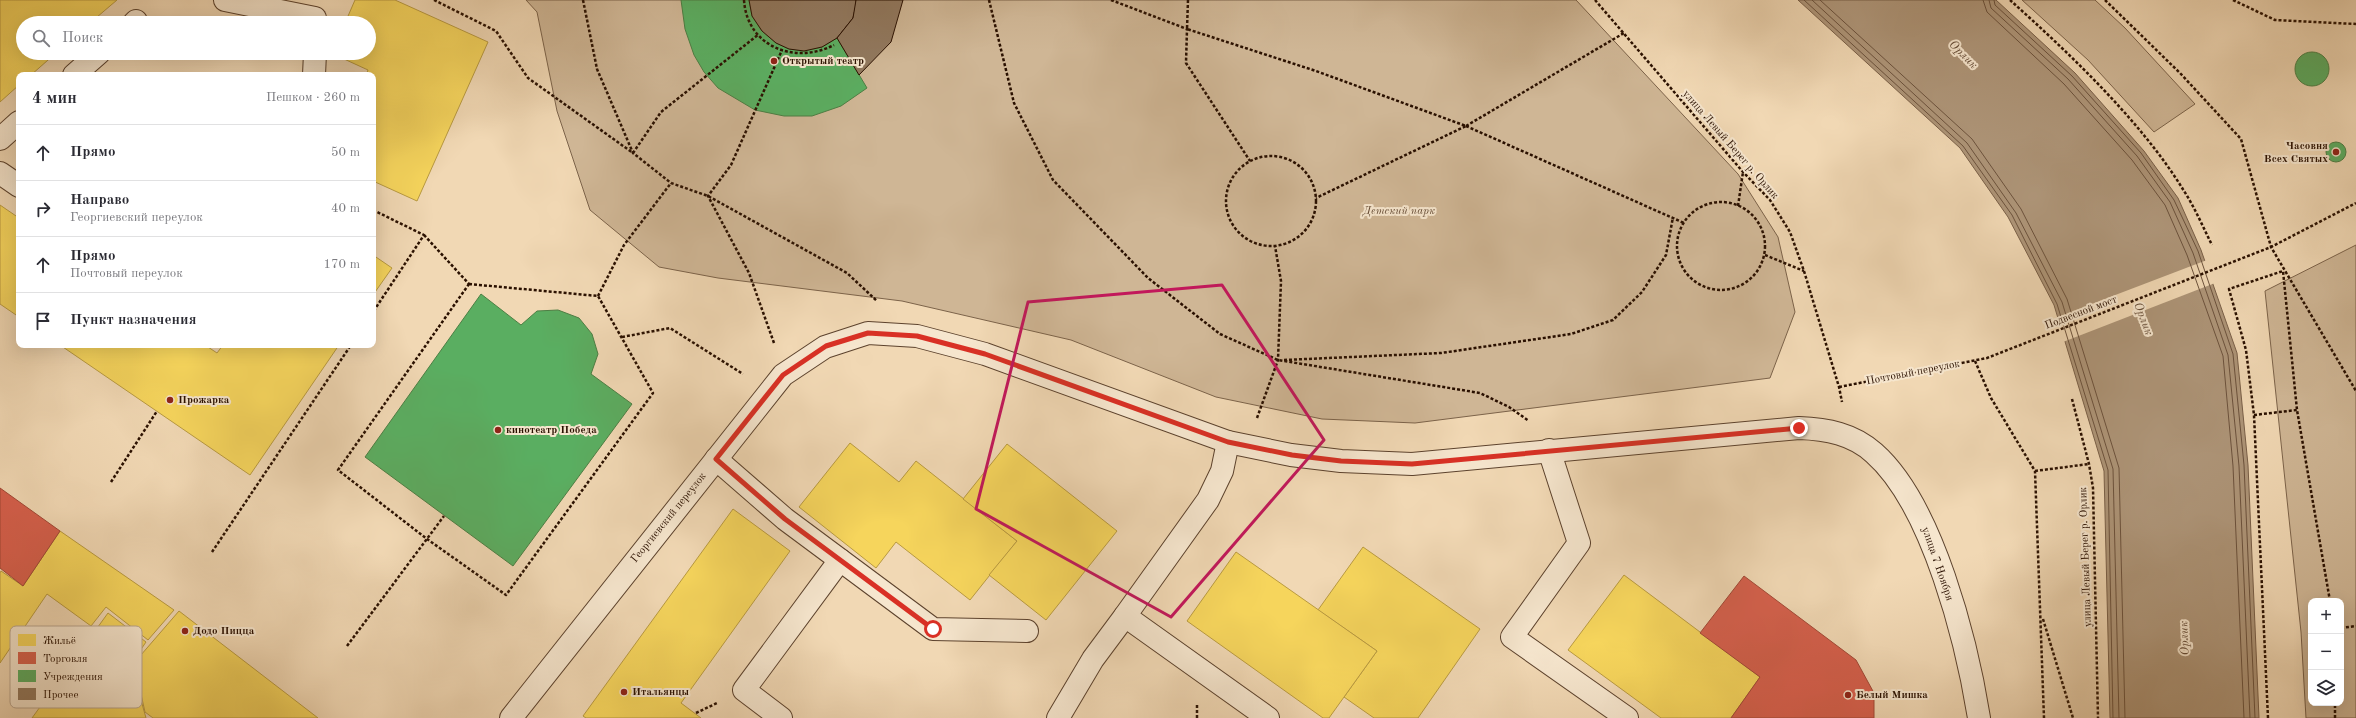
<!DOCTYPE html>
<html lang="ru">
<head>
<meta charset="utf-8">
<style>
	body { margin:0; font-family:"Old Standard TT",serif; background:#f7f7f7; color:#2b2b33 }
	.controls { position:absolute; right:12px; bottom:12px; display:grid; overflow:hidden; border-radius:8px; box-shadow:0 4px 16px #0002 }
	.controls button { width:36px; height:36px; display:grid; place-items:center; padding:0; border:0; border-bottom:1px solid #e1e1e2; background:#fff; color:#2b2b33; font:20px sans-serif }
	.stop { position:absolute; width:12px; height:12px; margin:-9px; border:3px solid #d93025; border-radius:50%; background:#fff }
	.stop.end { background:#d93025; border-color:#fff; box-shadow:0 1px 4px #0008 }
	.list { margin:0; padding:0; list-style:none }
	h2 { display:flex; justify-content:space-between; align-items:center; height:52px; margin:0; padding:0 16px; font-size:17px }
	h2 small { font-size:13px; font-weight:400; color:#7c7c81 }
	.list li { display:grid; grid-template-columns:26px 1fr auto; gap:12px; align-items:center; box-sizing:border-box; height:56px; padding:0 16px; border-top:1px solid #e1e1e2 }
	.list b { display:block; font-size:15px; white-space:nowrap }
	.list p { margin:0; font-size:13px; white-space:nowrap; color:#7c7c81 }
	.list em { font-size:13px; font-style:normal; color:#7c7c81 }
	.icon { flex:none; width:22px; height:22px; fill:none; stroke:currentColor; stroke-width:2; stroke-linecap:round; stroke-linejoin:round }
	.map { position:relative; flex:none; width:2356px; height:718px; overflow:hidden }
	.search { position:absolute; background:#fff; box-shadow:0 4px 16px #0002; left:16px; top:16px; width:360px; height:44px; display:flex; align-items:center; gap:10px; box-sizing:border-box; padding:0 14px; border-radius:22px; color:#7c7c81; font-size:15px }
	.panel { position:absolute; background:#fff; box-shadow:0 4px 16px #0002; left:16px; top:72px; width:360px; height:276px; border-radius:8px }
	.map>svg:first-child { display:block }
</style>
</head>
<body>
<div class="map">
<svg width="2356" height="718" viewBox="0 0 2356 718">
	<rect width="100%" height="100%" fill="#f1d8b4"/>
	<filter id="stains"><feTurbulence type="fractalNoise" baseFrequency=".005" numOctaves="4"/><feColorMatrix values="0 0 0 0 .2 0 0 0 0 .09 0 0 0 0 .02 0 0 0 .5 -.17"/></filter>
	<radialGradient id="worn" r=".72"><stop offset=".6" stop-color="#630" stop-opacity="0"/><stop offset="1" stop-color="#630" stop-opacity=".3"/></radialGradient>
	<g fill="#cfb695" stroke="#7c634a" fill-rule="evenodd">
		<path d="M526,0H1576L1738,174L1778,237L1795,312L1770,378L1415,423L1322,419L1216,397L1071,340L902,301L718,278L659,267L590,210L557,111L537,12Z"/>
		<path d="M2022,0H2095L2125,28L2195,104L2154,132L2088,60Z"/>
		<path d="M2356,245V718H2306L2301,632L2265,291ZM2311,601H2341V703H2311Z"/>
	</g>
	<path fill="#ad9477" stroke="#795f47" d="M1798,0H1996L2075,73L2144,151L2178,198L2201,250L2237,353L2248,465L2259,718H2110L2104,471L2054,305L2008,217L1960,148Z"/>
	<path fill="#f1d8b4" d="M2207,260L2215,283L2063,342L2055,318Z"/>
	<g fill="#f6d55c" stroke="#b99a40">
		<path d="M0,0H117L90,23H23V53H56L31,75H19V85L0,102Z"/>
		<path d="M355,0H395L488,42L417,201L373,181V75H366L368,70L331,53H369V23H345Z"/>
		<path d="M0,205L19,218V317L0,304Z"/>
		<path d="M373,255L392,268L373,295Z"/>
		<path d="M60,345H205L217,353L223,345H339L250,475Z"/>
		<path d="M850,443L899,482L916,461L1017,541L970,600L896,542L876,568L799,507Z"/>
		<path d="M1007,444L1117,531L1046,620L989,575L1017,541L963,499Z"/>
		<path d="M733,509L790,551L681,703L701,718H586L583,716Z"/>
		<path d="M60,531L174,610L148,640L106,607L91,626L47,594L0,663V573L1,571L23,586Z"/>
		<path d="M1363,547L1480,629L1418,718H1374L1344,697L1377,651L1318,610Z"/>
		<path d="M1236,552L1377,651L1329,718H1323L1187,621Z"/>
		<path d="M1624,575L1760,677L1731,718H1661L1568,650Z"/>
		<path d="M179,611L318,718H153L145,712L134,663Z"/>
		<path d="M108,613L146,642L131,664L146,718H32Z"/>
	</g>
	<g fill="#d6604d" stroke="#a24836">
		<path d="M0,488L60,531L23,586L0,568Z"/>
		<path d="M1744,576L1856,660L1874,693V718H1731L1760,677L1700,633Z"/>
	</g>
	<g fill="#5aae61" stroke="#4c7f44">
		<path d="M681,0H749L752,16L762,31L776,43L789,49L804,51L822,47L837,38L867,88L841,106L812,116H784L755,110L718,88L704,72L694,55L685,29Z"/>
		<circle cx="2312" cy="69" r="17"/>
		<circle cx="2336" cy="152" r="10"/>
		<path d="M481,294L521,325L537,311L558,310L579,318L592,334L598,354L591,374L632,404L513,566L365,457Z"/>
	</g>
	<g fill="none" stroke-linecap="round" stroke-linejoin="round">
		<g stroke="#6c523c" stroke-width="1">
			<path d="M1804,0L1963,146L2012,215L2057,304L2108,470L2113,718"/>
			<path d="M1812,0L1967,143L2016,213L2062,302L2113,469L2119,718"/>
			<path d="M1820,0L1972,139L2021,209L2067,299L2119,468L2125,718"/>
			<path d="M1983,0L1987,12L2064,84L2132,160L2165,205L2187,255L2223,356L2233,466L2244,718"/>
			<path d="M1989,0L1991,8L2068,79L2137,156L2170,202L2193,253L2228,355L2239,466L2250,718"/>
			<path d="M1994,0L1995,5L2072,76L2141,153L2174,200L2198,251L2233,354L2244,465L2255,718"/>
		</g>
	</g>
	<g fill="#91785e" stroke="#2a1000">
		<path d="M749,0H856V5L853,18L837,38L822,47L804,51L789,49L776,43L762,31L752,16Z"/>
		<path d="M856,0H903L891,42L859,75L837,38L853,18Z"/>
	</g>
	<g fill="none" stroke-linecap="round" stroke-linejoin="round">
		<g stroke="#5c422d" stroke-width="24">
			<g id="minor">
				<path d="M225,0L315,18"/>
				<path d="M134,23L136,21"/>
				<path d="M74,75L99,53"/>
				<path d="M314,75L315,53"/>
				<path d="M0,139L19,122"/>
				<path d="M0,173L19,186"/>
				<path d="M1228,442L1222,471L1208,500L1125,616L1268,718"/>
				<path d="M1549,450L1579,543L1512,637L1627,718"/>
				<path d="M716,459L785,519L933,629L1027,631"/>
				<path d="M511,718L783,375L825,347L868,333L917,336L985,354L1228,442L1291,455L1341,461L1412,464L1799,428C1827,429 1853,434 1874,453C1933,505 1967,643 1979,718"/>
				<path d="M781,718L744,690L840,560"/>
				<path d="M1058,718L1093,659L1125,616"/>
			</g>
		</g>
		<g stroke="#2a1000" stroke-width="2.5" stroke-dasharray="3 2" stroke-linecap="butt">
			<path d="M434,0L496,31L528,78L633,153L661,112L759,34"/>
			<path d="M583,0L597,69L633,153L671,183L708,196L847,273L877,301"/>
			<path d="M744,0C747,47 795,65 834,45"/>
			<path d="M989,0L1014,103L1053,180L1148,278L1220,334L1278,360L1480,393L1509,407L1529,421"/>
			<path d="M1111,0L1187,29L1186,63L1250,161"/>
			<path d="M1188,0L1187,29L1316,71L1466,126L1316,198"/>
			<path d="M1595,0L1743,172L1770,200L1790,232L1804,271L1839,387L1842,402"/>
			<path d="M2010,0C2070,54 2142,122 2184,191C2195,208 2203,227 2212,245"/>
			<path d="M2105,0L2180,73L2241,139L2271,247L2356,391"/>
			<path d="M2233,0L2275,20L2356,24"/>
			<path d="M1466,126L1684,223"/>
			<path d="M1466,126L1624,33"/>
			<circle cx="1271" cy="201" r="45"/>
			<circle cx="1721" cy="246" r="44"/>
			<path d="M1738,206L1743,172"/>
			<path d="M373,210L424,235L373,312"/>
			<path d="M424,235L469,284"/>
			<path d="M1765,255L1804,271"/>
			<path d="M469,284L598,296L653,393L506,595L427,539L338,470Z"/>
			<path d="M598,296L624,245L671,183"/>
			<path d="M622,337L670,328L743,374"/>
			<path d="M774,343L749,273L708,196L731,165L782,50"/>
			<path d="M1284,360L1441,353L1571,334L1613,320L1642,292L1666,255L1673,217"/>
			<path d="M1975,361L1991,398L2035,471L2044,718"/>
			<path d="M1839,387L1987,358L2271,247L2356,203"/>
			<path d="M2072,399L2089,464L2093,488L2098,718"/>
			<path d="M2254,415L2297,410"/>
			<path d="M1257,418L1278,360L1281,281L1275,246"/>
			<path d="M2035,471L2089,464"/>
			<path d="M111,482L157,411"/>
			<path d="M212,552L351,345"/>
			<path d="M2043,619L2073,718"/>
			<path d="M2341,628L2356,626"/>
			<path d="M347,646L444,516"/>
			<path d="M1197,705V718"/>
			<path d="M696,713L717,703"/>
			<path d="M2268,718L2254,415L2246,350L2229,289L2283,271L2297,410L2330,601"/>
			<path d="M2335,718V703"/>
		</g>
		<use href="#minor" stroke="#f6e6ce" stroke-width="22"/>
	</g>
	<g fill="none" stroke-linecap="round" stroke-linejoin="round">
		<path stroke="#d93025" stroke-width="5" d="M933,629L785,519L716,459L783,375L826,346L868,333L917,336L985,354L1228,442L1292,455L1341,461L1412,464L1799,428"/>
	</g>
	<path fill="none" stroke="#c2185b" stroke-width="3" stroke-linejoin="round" d="M1222,285L1324,440L1171,617L976,509L1028,302Z"/>
	<g fill="#8f2418" stroke="#f6e6ce" stroke-width="1.5">
		<circle cx="774" cy="61" r="4"/>
		<circle cx="2336" cy="152" r="4"/>
		<circle cx="170" cy="400" r="4"/>
		<circle cx="498" cy="430" r="4"/>
		<circle cx="185" cy="631" r="4"/>
		<circle cx="624" cy="692" r="4"/>
		<circle cx="1848" cy="695" r="4"/>
	</g>
	<g text-anchor="middle" dominant-baseline="central" stroke-width="4" stroke-linejoin="round" paint-order="stroke">
		<g font-size="11" font-weight="bold" fill="#2a1000" stroke="#f6e6ce" text-anchor="start">
			<text x="782" y="61">Открытый театр</text>
			<text x="2328" y="146" text-anchor="end">Часовня<tspan x="2328" dy="13">Всех Святых</tspan></text>
			<text x="178" y="400">Прожарка</text>
			<text x="506" y="430">кинотеатр Победа</text>
			<text x="193" y="631">Додо Пицца</text>
			<text x="632" y="692">Итальянцы</text>
			<text x="1856" y="695">Белый Мишка</text>
		</g>
		<g font-size="11" fill="#2a1000" stroke="#f6e6ce">
			<text transform="translate(1730 145) rotate(49)">улица Левый Берег р. Орлик</text>
			<text transform="translate(2081 313) rotate(-21)">Подвесной мост</text>
			<text transform="translate(1913 373) rotate(-11)">Почтовый переулок</text>
			<text transform="translate(669 518) rotate(-51)">Георгиевский переулок</text>
			<text transform="translate(2086 557) rotate(-92)">улица Левый Берег р. Орлик</text>
			<text transform="translate(1937 564) rotate(71)">улица 7 Ноября</text>
		</g>
		<g font-size="11" font-style="italic" fill="#644a34" stroke="#f6e6ce">
			<text x="1399" y="211">Детский парк</text>
		</g>
		<g font-size="12" font-style="italic" fill="#654b36" stroke="#f6e6ce">
			<text transform="translate(1963 55) rotate(45)">Орлик</text>
			<text transform="translate(2143 319) rotate(69)">Орлик</text>
			<text transform="translate(2185 638) rotate(-92)">Орлик</text>
		</g>
	</g>
	<rect x="10" y="626" width="132" height="82" rx="6" fill="#f6e6ce" stroke="#b9a690" stroke-width="1"/>
	<rect x="18" y="634" width="18" height="12" fill="#f6d55c"/>
	<rect x="18" y="652" width="18" height="12" fill="#d6604d"/>
	<rect x="18" y="670" width="18" height="12" fill="#5aae61"/>
	<rect x="18" y="688" width="18" height="12" fill="#91785e"/>
	<g font-size="11" fill="#2a1000">
		<text x="43" y="644">Жильё</text>
		<text x="43" y="662">Торговля</text>
		<text x="43" y="680">Учреждения</text>
		<text x="43" y="698">Прочее</text>
	</g>
	<rect width="100%" height="100%" filter="url(#stains)"/>
	<rect width="100%" height="100%" fill="url(#worn)"/>
</svg>
<div class="controls">
<button>+</button>
<button>−</button>
<button><svg class="icon" aria-label="layers" viewBox="0 0 24 24"><path d="M12 4l9 5-9 5-9-5zM3 14l9 5 9-5"/></svg></button>
</div>
<div class="stop" style="left:933px;top:629px"></div>
<div class="stop end" style="left:1799px;top:428px"></div>
<div class="search"><svg class="icon" aria-label="search" viewBox="0 0 24 24"><circle cx="10" cy="10" r="6"/><path d="M15 15l6 6"/></svg>Поиск</div>
<section class="panel">
<h2>4 мин<small>Пешком · 260 m</small></h2>
<ul class="list">
<li><svg class="icon" aria-label="ahead" viewBox="0 0 24 24"><path d="M12 20V5M6 11l6-6 6 6"/></svg><div><b>Прямо</b></div><em>50 m</em></li>
<li><svg class="icon" aria-label="right" viewBox="0 0 24 24"><path d="M7 20v-9h11M14 6l5 5-5 5"/></svg><div><b>Направо</b><p>Георгиевский переулок</p></div><em>40 m</em></li>
<li><svg class="icon" aria-label="ahead" viewBox="0 0 24 24"><path d="M12 20V5M6 11l6-6 6 6"/></svg><div><b>Прямо</b><p>Почтовый переулок</p></div><em>170 m</em></li>
<li><svg class="icon" aria-label="arrive" viewBox="0 0 24 24"><path d="M6 21V4h12l-3 4 3 4H6"/></svg><div><b>Пункт назначения</b></div></li>
</ul>
</section>
</div>
</body>
</html>
